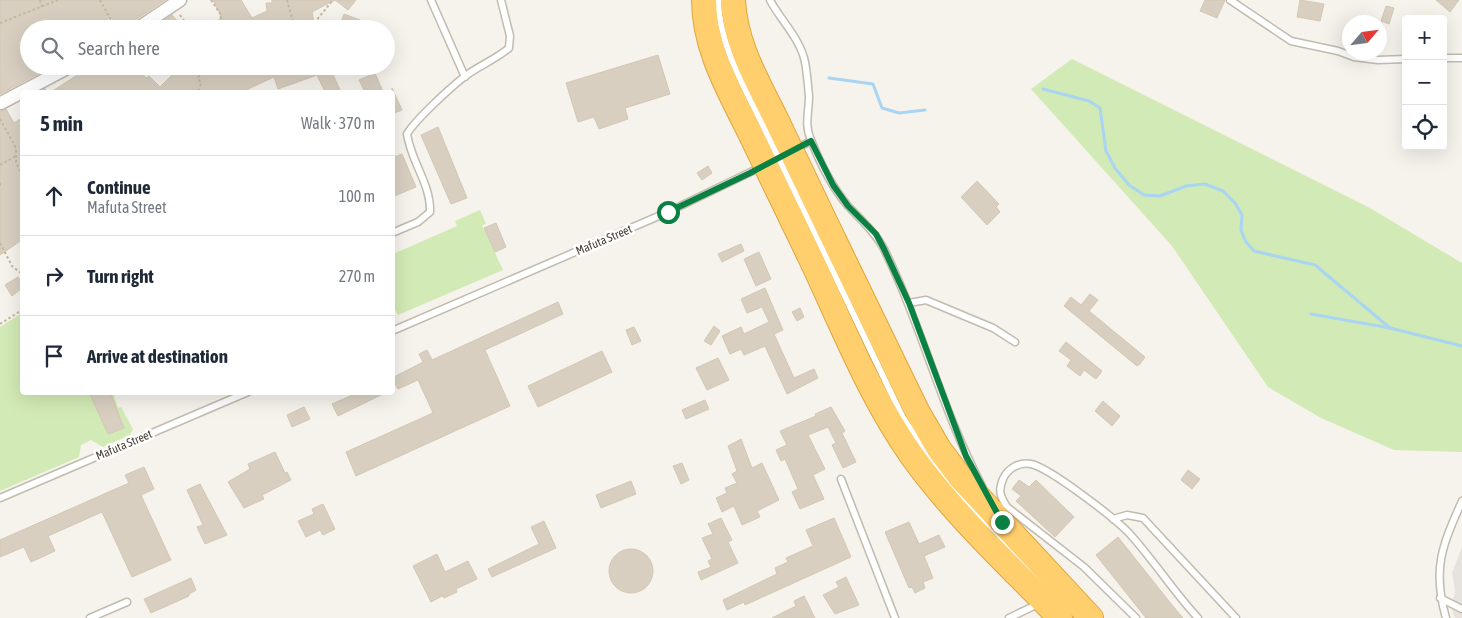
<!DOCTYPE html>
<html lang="en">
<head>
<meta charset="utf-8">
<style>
	body { margin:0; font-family:"Asap Condensed",sans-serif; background:#f2f2f3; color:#1f2937 }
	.controls { position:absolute; right:15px; top:15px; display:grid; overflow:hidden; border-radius:5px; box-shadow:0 5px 20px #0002 }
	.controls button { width:45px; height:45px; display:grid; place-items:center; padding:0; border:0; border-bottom:1px solid #e0e1e3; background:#fff; color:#1f2937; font:25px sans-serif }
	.compass { position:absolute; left:1342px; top:15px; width:45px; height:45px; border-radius:50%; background:#fff; box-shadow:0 5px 20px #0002; rotate:62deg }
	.stop { position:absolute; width:15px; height:15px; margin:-11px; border:4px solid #0b8043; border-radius:50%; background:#fff }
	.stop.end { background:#0b8043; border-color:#fff; box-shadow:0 1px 5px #0008 }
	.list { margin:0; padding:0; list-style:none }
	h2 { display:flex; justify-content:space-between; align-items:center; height:65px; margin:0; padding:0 20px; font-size:21px }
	h2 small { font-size:16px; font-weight:400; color:#747a83 }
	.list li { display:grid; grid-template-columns:32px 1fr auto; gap:15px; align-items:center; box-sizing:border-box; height:80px; padding:0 20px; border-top:1px solid #e0e1e3 }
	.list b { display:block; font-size:19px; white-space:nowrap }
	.list p { margin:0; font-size:16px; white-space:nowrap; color:#747a83 }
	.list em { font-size:16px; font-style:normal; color:#747a83 }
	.icon { flex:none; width:28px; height:28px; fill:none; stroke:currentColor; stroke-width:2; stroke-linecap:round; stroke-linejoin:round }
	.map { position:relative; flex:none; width:1462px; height:618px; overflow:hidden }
	.search { position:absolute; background:#fff; box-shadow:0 5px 20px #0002; left:20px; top:20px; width:375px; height:55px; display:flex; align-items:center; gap:12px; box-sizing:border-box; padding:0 18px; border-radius:28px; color:#747a83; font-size:19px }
	.panel { position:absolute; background:#fff; box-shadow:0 5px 20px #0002; left:20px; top:90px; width:375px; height:305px; border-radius:5px }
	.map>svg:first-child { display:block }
</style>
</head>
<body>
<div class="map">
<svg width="1462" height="618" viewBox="0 0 1462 618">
	<rect width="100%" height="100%" fill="#f6f3ec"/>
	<path fill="#e6e2dd" d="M1462,547V618H1455L1452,610L1455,590L1452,573Z"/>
	<g fill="#d2eab5">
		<path d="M1072,59L1370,208L1462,263V452L1394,450L1321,418L1268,387L1172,246L1031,89Z"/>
		<path d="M480,210L486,224L482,225L503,270L398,315L393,306V254L457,226L455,221Z"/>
		<path d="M22,313V392L116,393L114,396L118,408L121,407L133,429L130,435L103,447L91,440L81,445L79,457L0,491V327Z"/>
	</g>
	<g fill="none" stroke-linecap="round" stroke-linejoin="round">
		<g stroke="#a9d4f2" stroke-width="3">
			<path d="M829,78L873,84L882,108L899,113L925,110"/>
			<path d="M41,84L46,92"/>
			<path d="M1043,89L1089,101L1100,108L1106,151L1115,168L1129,185L1144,195L1160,196L1186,186L1205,184L1223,191L1235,203L1242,215L1241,230L1246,242L1254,251L1315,265L1390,328"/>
			<path d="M1311,314L1390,328L1462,346"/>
		</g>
	</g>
	<g fill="#d8cfc1" stroke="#d3c7b4">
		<path d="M0,0H165L132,22L129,29H119L111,17L97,26L98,29H70L66,22L52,29H29V66H53L0,94Z"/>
		<path d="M213,0H241L252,18L267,11L266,3H272V0H335L312,12L314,22L307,23L309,29H240L238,24L228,29H202L222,18Z"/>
		<path d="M335,0H356L348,10Z"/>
		<path d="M1205,0H1225L1217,18L1200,11Z"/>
		<path d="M1300,0L1324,4L1320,21L1297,17Z"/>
		<path d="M1436,0H1459L1450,12Z"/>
		<path d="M1386,6L1394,8L1389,24L1381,21Z"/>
		<path d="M344,14L360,20L357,28L341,22Z"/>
		<path d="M172,15L184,29H152Z"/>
		<path d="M658,55L670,94L625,108L628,119L599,129L594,117L578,122L566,83Z"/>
		<path d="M91,66H135L146,78L149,76L160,87L181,66H338L331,70L341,92H325L317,75L278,89L274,77L248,89V92H51Z"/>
		<path d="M375,73L383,92H365L359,80Z"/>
		<path d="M392,88L402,110L392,114Z"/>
		<path d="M6,109L14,123L22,118V240L0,255V111Z"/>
		<path d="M438,127L467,198L451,204L421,135Z"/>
		<path d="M402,154L416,187L392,197V158Z"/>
		<path d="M708,166L712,173L702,180L697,173Z"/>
		<path d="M977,181L999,204L996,207L1000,212L987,225L961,197Z"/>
		<path d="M496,223L506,247L495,252L484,228Z"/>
		<path d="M741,244L744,251L722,262L718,254Z"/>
		<path d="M759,252L771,279L756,286L744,259Z"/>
		<path d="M18,277L22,283V288L12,296L5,285Z"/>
		<path d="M765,288L783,330L774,334L794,378L814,369L818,378L787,394L765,346L744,355L741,349L730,354L722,336L741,327L744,334L769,322L762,307L747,313L741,299Z"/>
		<path d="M1090,294L1098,300L1089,311L1145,357L1140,364L1137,366L1064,306L1071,297L1081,305Z"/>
		<path d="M558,302L563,314L485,350L510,406L356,476L346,452L433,413L418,380L398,389L392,378L423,362L419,354L427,350L432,360Z"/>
		<path d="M800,308L804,317L797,321L792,312Z"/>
		<path d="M714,326L720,331L711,345L704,341Z"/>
		<path d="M634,327L641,341L632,345L626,330Z"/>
		<path d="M1066,342L1102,371L1096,379L1084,370L1080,376L1067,366L1071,360L1059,351Z"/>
		<path d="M602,351L612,372L538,407L528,386Z"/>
		<path d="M718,358L729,380L707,390L696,368Z"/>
		<path d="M89,392H110L124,428L108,434Z"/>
		<path d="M359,392H387L338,416L332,404Z"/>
		<path d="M705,400L709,409L686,419L682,410Z"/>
		<path d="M1103,401L1120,416L1112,426L1095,411Z"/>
		<path d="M304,407L310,419L292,427L287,415Z"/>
		<path d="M831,407L845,431L842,433L856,462L843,468L832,445L836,443L828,427L808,435L825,469L813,475L824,499L800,509L792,492L798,489L785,459L781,461L776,450L787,445L780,431L816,416L815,414Z"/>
		<path d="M741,439L752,468L762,463L779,500L757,511L760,517L742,525L734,506L722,512L716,498L727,493L725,488L737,483L732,474L737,471L728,446Z"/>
		<path d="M275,452L285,473L287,472L291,480L262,495L264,499L244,508L228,482L250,469L248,464Z"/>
		<path d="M682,463L689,480L681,484L673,466Z"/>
		<path d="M144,467L154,489L141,495L171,560L132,577L102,512L48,536L55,551L31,562L24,547L0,557V540L129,483L125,475Z"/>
		<path d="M1188,470L1200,479L1192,489L1181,480Z"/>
		<path d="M1019,480L1029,487L1036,480L1074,517L1055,537L1016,501L1021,496L1012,489Z"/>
		<path d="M631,481L636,494L601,508L596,495Z"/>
		<path d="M200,484L227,535L205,544L197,527L203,525L187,490Z"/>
		<path d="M323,504L335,529L323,535L320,530L306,537L298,521L314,514L312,509Z"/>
		<path d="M721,518L732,540L728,542L738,563L701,580L698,572L711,567L708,561L712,559L702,538L713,534L708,524Z"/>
		<path d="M834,518L851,557L745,605L744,602L727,610L723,600L777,574L775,568L788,562L786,558L813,546L806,530Z"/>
		<path d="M544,521L556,548L492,577L488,569L539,544L531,527Z"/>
		<path d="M909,522L919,544L939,535L945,547L924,556L933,578L923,582L925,588L915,593L912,587L909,588L885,532Z"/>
		<path d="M1118,537L1172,605L1183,618H1146L1096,555Z"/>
		<circle cx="631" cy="571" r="22"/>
		<path d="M437,554L445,572L468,561L477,579L456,589L457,592L444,598L442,596L431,602L413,566Z"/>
		<path d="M846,577L859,605L835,614L823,595L839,587L836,582Z"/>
		<path d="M191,578L196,590L189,594V596L151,613L144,599Z"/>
		<path d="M804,596L815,618H772L796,606L794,601Z"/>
	</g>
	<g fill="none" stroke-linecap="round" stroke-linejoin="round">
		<g stroke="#c2bbae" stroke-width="9">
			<g id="lane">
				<path d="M431,0L465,77"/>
				<path d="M718,0C719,46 746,89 765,130"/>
				<path d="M770,0C781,21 800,38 805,62C807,73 808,85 809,96C809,112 804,125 811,140C820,163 832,187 848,206C861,220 875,232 884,249C922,326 942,411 982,486"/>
				<path d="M1230,0L1291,41L1338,51L1354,57L1378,60L1406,59"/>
				<path d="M1443,58H1462"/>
				<path d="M795,149L811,141"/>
				<path d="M392,233L418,222L430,212C431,184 411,162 407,134C416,119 449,89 464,77C478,66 495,60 509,48L510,36L501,0"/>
				<path d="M822,248L903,418L924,449L961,499L1041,581"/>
				<path d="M909,303L926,300L993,328L1015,342"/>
				<path d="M392,331L668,212L761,167"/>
				<path d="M841,479L895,618"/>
				<path d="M0,498L248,392"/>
				<path d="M1113,519L1127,515L1143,518L1236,618"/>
				<path d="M1440,598L1462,609"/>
				<path d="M90,618L127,602"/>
				<path d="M1009,618L1038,604"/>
				<path d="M1136,618L1084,567L1007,507C1000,496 998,491 1003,479C1008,468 1019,462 1031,464C1050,468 1113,517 1128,532C1153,559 1173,591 1198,618"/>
				<path d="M1446,618C1432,569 1442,546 1462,501"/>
			</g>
		</g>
		<g stroke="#c2bbae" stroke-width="15">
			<g id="street">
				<path d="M137,29L180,0"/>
				<path d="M1,103L71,66"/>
			</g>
		</g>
		<g stroke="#e0a43c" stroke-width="26">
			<g id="highway">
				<path d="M704,0C704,49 730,92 751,135"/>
				<path d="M733,0C735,45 759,84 778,123"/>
				<path d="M835,242L917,411L939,449L960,477L1091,618"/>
				<path d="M809,255C841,322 869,395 912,456C955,516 1009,565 1060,618"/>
			</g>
		</g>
		<g stroke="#c4b79f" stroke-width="2" stroke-dasharray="2.5 2.5" stroke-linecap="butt">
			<path d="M40,0L42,7"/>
			<path d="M100,0L116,29"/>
			<path d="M211,0L221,15L220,16L226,29"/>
			<path d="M287,0L295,29"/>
			<path d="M180,15L190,29"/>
			<path d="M0,23L58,0"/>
			<path d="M295,29L315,22L333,0"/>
			<path d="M210,66L209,69L212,66"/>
			<path d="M198,91L201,84L198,77L209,69"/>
			<path d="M0,119L16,148V162L22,175"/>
			<path d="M0,165L16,156"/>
			<path d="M0,183V187"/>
			<path d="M0,243L12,266L22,274"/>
			<path d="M0,324L22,310"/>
		</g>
		<use href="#lane" stroke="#fff" stroke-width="6"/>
		<use href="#street" stroke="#fff" stroke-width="12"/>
		<use href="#highway" stroke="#ffcf6e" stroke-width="24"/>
		<g stroke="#c2bbae" stroke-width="9" stroke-linecap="butt">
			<path id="lane-bridge" d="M765,130L822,248"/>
		</g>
		<g stroke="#e0a43c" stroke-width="26" stroke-linecap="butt">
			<g id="highway-bridge">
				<path d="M778,123L835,242"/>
				<path d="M751,135L809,255"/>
			</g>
		</g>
		<use href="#lane-bridge" stroke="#fff" stroke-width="6"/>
		<use href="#highway-bridge" stroke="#ffcf6e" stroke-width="24"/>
	</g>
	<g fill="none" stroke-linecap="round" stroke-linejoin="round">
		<path stroke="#0b8043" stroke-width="6" d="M668,212L750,173L811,141L833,185L848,206L876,234L884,249L909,303L966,456L1002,522"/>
	</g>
	<g text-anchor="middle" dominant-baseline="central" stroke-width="5" stroke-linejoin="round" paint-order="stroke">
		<g font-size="12" fill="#4b4439" stroke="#fff">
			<text transform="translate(604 240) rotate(-23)">Mafuta Street</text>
			<text transform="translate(124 445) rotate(-23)">Mafuta Street</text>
		</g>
	</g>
</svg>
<div class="controls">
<button>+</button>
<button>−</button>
<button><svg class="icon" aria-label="locate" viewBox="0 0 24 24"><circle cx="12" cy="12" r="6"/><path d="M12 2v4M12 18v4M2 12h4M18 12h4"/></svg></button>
</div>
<svg class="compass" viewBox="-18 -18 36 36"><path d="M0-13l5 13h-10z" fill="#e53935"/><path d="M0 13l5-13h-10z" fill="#747a83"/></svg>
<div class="stop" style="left:668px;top:212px"></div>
<div class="stop end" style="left:1002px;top:522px"></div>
<div class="search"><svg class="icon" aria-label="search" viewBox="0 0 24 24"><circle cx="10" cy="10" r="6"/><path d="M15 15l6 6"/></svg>Search here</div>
<section class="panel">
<h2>5 min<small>Walk · 370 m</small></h2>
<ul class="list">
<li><svg class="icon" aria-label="ahead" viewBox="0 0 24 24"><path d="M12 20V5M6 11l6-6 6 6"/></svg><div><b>Continue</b><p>Mafuta Street</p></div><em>100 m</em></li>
<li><svg class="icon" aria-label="right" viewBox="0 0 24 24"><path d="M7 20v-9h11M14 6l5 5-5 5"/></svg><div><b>Turn right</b></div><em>270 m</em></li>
<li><svg class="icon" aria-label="arrive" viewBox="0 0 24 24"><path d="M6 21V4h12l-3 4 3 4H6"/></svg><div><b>Arrive at destination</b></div></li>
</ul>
</section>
</div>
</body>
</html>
